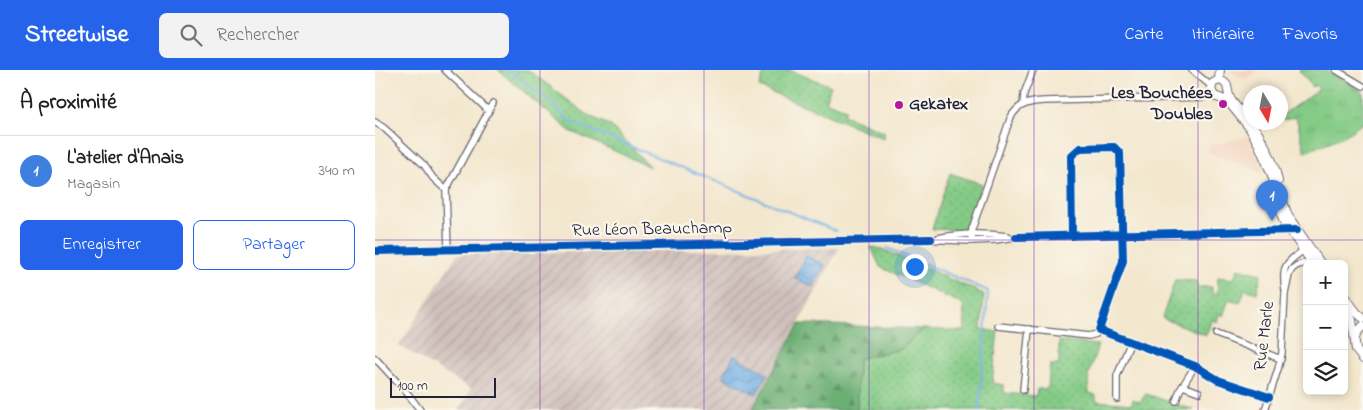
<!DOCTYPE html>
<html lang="fr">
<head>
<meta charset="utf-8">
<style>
	body { margin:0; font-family:"Indie Flower",sans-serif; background:#f2f2f2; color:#202124 }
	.controls { position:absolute; right:15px; bottom:15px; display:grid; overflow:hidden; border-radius:8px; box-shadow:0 2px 8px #0003 }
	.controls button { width:45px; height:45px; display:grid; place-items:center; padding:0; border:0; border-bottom:1px solid #e0e0e0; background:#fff; color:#202124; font:25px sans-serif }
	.compass { position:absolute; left:868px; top:15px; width:45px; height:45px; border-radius:50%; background:#fff; box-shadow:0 2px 8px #0003; rotate:170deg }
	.scale { position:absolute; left:15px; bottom:12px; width:106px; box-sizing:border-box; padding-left:5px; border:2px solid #22223b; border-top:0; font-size:14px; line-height:18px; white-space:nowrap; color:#22223b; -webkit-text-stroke:4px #fbf7ec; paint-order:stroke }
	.you { position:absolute; left:539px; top:196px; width:18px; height:18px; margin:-12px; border:4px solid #fff; border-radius:50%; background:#1a73e8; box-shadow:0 0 0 8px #1a73e833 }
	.badge { display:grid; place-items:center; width:32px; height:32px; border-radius:50%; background:#2563eb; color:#fff; font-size:16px; font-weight:700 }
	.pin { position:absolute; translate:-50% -41px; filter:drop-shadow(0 1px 2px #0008) }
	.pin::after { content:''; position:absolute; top:26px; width:18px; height:15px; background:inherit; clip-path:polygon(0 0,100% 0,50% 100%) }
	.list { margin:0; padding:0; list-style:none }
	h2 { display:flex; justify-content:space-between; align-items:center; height:65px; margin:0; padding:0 20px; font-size:21px }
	h2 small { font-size:16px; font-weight:400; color:#757577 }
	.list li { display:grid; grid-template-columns:32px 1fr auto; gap:15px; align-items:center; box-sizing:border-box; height:70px; padding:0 20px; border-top:1px solid #e0e0e0 }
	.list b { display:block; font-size:19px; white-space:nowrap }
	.list p { margin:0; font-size:16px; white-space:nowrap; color:#757577 }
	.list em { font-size:16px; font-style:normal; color:#757577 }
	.actions { display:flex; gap:10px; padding:15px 20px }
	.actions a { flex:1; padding:11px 0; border:1px solid #2563eb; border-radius:8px; text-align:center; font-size:18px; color:#2563eb }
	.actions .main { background:#2563eb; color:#fff }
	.icon { flex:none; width:28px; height:28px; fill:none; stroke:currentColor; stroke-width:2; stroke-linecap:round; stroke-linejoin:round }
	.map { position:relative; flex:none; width:988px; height:340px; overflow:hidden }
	header { display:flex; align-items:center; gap:30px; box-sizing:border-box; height:70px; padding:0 25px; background:#2563eb; color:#fff }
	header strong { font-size:24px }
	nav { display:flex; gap:28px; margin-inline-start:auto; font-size:18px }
	.search { width:350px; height:45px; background:#f2f2f2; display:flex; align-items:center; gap:12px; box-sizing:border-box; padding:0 18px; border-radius:8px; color:#757577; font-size:19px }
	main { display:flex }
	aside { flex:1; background:#fff }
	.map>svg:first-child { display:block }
</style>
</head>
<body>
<header>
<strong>Streetwise</strong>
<div class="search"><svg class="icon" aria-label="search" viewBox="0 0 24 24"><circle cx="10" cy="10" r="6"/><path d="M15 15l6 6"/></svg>Rechercher</div>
<nav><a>Carte</a><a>Itinéraire</a><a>Favoris</a></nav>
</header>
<main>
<aside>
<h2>À proximité<small></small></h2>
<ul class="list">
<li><span class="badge" style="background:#3f7fe0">1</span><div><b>L'atelier d'Anais</b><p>Magasin</p></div><em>340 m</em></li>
</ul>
<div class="actions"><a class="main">Enregistrer</a><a>Partager</a></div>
</aside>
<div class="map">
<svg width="988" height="340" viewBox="0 0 988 340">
	<defs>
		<pattern id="industrial-furrows" width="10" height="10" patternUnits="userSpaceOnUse" patternTransform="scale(1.25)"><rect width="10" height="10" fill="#cfc0bb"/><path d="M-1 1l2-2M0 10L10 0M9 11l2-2" fill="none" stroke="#b1a5a2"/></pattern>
		<pattern id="grass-dots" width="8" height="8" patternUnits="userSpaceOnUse" patternTransform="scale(1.25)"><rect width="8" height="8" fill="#84cb86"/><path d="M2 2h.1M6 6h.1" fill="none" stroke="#72ae75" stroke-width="1.8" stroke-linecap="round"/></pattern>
		<pattern id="forest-firs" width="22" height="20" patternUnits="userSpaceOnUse" patternTransform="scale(1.25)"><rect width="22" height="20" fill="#6baf73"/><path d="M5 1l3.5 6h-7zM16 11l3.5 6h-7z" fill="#588e60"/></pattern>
		<pattern id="park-tufts" width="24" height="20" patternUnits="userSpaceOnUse" patternTransform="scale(1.25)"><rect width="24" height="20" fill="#84cb86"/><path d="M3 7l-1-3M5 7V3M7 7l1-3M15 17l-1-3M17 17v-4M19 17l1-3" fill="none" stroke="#72ae75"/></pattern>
		<pattern id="water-waves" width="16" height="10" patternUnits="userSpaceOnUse" patternTransform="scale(1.25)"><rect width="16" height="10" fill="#72afe4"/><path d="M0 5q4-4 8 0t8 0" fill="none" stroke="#5d8eba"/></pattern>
	</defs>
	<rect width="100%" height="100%" fill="#fbf7ec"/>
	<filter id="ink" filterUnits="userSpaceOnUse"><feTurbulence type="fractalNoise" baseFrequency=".02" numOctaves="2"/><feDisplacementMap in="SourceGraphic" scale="10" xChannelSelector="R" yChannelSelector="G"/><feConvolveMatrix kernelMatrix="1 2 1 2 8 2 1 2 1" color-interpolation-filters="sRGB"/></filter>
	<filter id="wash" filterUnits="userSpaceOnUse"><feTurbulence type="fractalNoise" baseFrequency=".0096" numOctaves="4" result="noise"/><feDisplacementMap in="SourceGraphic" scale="20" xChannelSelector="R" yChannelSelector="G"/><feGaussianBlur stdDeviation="1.12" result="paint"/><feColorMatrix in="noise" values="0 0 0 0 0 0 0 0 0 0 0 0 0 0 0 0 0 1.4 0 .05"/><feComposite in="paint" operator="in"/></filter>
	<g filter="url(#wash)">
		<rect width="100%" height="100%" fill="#f3e7ce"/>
		<g fill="#f3d4bf">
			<path d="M853,0H883L870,9Z"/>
			<path d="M873,66L889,101L885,102L831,81L834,76Z"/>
		</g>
		<path fill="url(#industrial-furrows)" d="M464,178L377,340H84L96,319L24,276L82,184Z"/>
		<g fill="url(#grass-dots)" stroke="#537660">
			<path d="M123,0H153L213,45L236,56L275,97L195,61Z"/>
			<path d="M390,0H414L456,16L450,31L471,39L469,45L510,62L508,68L384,17Z"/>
			<path d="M575,103L607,114L592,158L590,160L557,159Z"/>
			<path d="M496,177L507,179L609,224L606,259L623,262L617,313L629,315V323L661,326L662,319H671L673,317L675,295H684V271L723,275L713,306L714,323L721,325V331L757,334L758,329L765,332L771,324L819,340H482L483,289L527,279L549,259L590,261L588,234L505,197Z"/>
			<path d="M863,198L886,204L882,223L870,219L865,233L854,229L848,246L844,244L842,252L837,250L831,265L787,248L800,210L821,211L822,217H837V223L842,225L843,207L859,209Z"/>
		</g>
		<path fill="url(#forest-firs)" stroke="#466857" d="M424,254H434L549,259L527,279L483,289L482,340H377Z"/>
		<path fill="url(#park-tufts)" stroke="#537660" d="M924,0H951L988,22V53L969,66L930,82L921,47L909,50L906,48V46L944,19L941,15L937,17Z"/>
		<g fill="url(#water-waves)" stroke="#4a6890">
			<path d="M431,186L450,195L438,217L420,208Z"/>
			<path d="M359,285L393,304L381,324L348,307Z"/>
		</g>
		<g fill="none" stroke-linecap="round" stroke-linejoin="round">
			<g stroke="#72afe4" stroke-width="2">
				<path d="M133,0L177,33L194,51L461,161"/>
				<path d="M512,178L613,221L604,340"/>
			</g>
		</g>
	</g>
	<g filter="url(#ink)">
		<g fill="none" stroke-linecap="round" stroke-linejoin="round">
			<g stroke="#6b676e" stroke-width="8">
				<g id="street">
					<path d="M70,0L114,41"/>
					<path d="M817,0L836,16"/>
					<path d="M961,0L988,16"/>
					<path d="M648,35L649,24L658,0"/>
					<path d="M0,52L9,58L49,95L58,108L71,120"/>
					<path d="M697,166L696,86L705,78L739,77L745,83L748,191L724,260L820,296L843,310L894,327"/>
					<path d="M563,168C586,163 610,163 633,166"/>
					<path d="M596,171L597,159L635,49C642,34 654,32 669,31L829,27L837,24"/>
					<path d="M73,179L71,120L118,33"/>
					<path d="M0,181L542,169L596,171L620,170L641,167L918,160"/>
					<path d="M910,220C906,195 911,193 930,179"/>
					<path d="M623,256L714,266L721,264L724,260"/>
					<path d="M841,264L906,289"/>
					<path d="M0,288L33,324L45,340"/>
					<path d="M808,316L824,322"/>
					<path d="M648,320L654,259"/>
					<path d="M742,329V306L756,271"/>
					<path d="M801,331L805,320L820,296"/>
					<path d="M890,340L903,299L907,283L910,224L914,205L917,199L921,196L938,190"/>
				</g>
			</g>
			<g stroke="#6b676e" stroke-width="10">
				<g id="secondary">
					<path d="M844,10L845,0"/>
					<path d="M876,51C869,44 861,38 856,30C850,21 857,14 844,10L838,13L836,19L839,26L850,30L856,35L874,57L883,73L897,105L908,150L938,194"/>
					<path d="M877,54C889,72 899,90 903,111"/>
					<path d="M908,132L913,146L946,194"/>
					<path d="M969,226L982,243L988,248"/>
					<path d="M969,236L977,250L981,280L988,289"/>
					<path d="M980,268L982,262L988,256"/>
				</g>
			</g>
			<use href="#street" stroke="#fff" stroke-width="5.5"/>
			<use href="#secondary" stroke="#fff" stroke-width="8"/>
			<g stroke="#fbf7ec" stroke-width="11">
				<g id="cycleway">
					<path d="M697,166L696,86L705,78L739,77L745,83L748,191L724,260L820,296L843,310L894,327"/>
					<path d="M641,167L922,160"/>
					<path d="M0,181L556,169"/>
				</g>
			</g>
			<use href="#cycleway" stroke="#0057b8" stroke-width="8"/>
		</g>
	</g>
	<path fill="none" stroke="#7b2cbf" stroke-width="1" stroke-opacity="0.55" d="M165,0V340M329,0V340M494,0V340M659,0V340M823,0V340M0,170H988"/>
	<g fill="#b5179e" stroke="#fbf7ec" stroke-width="2">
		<circle cx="848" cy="34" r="5"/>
		<circle cx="524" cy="35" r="5"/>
	</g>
	<g text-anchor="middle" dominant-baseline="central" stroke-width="4.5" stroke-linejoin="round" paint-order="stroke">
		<g font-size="18" font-weight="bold" fill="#22223b" stroke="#fbf7ec" text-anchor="end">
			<text x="838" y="24">Les Bouchées<tspan x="838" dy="21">Doubles</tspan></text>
			<text x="534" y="35" text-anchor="start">Gekatex</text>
		</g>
		<g font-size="18" fill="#22223b" stroke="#fbf7ec">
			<text transform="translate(277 160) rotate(-1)">Rue Léon Beauchamp</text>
			<text transform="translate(890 266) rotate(-83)">Rue Marle</text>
		</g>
	</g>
</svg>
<div class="controls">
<button>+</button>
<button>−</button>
<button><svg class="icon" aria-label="layers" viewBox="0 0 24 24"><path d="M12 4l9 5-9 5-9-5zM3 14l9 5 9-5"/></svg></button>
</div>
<svg class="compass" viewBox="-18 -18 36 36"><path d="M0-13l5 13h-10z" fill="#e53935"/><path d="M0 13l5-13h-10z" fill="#757577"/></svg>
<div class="scale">100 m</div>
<div class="you"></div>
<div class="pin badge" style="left:897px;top:151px;background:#3f7fe0">1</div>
</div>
</main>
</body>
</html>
